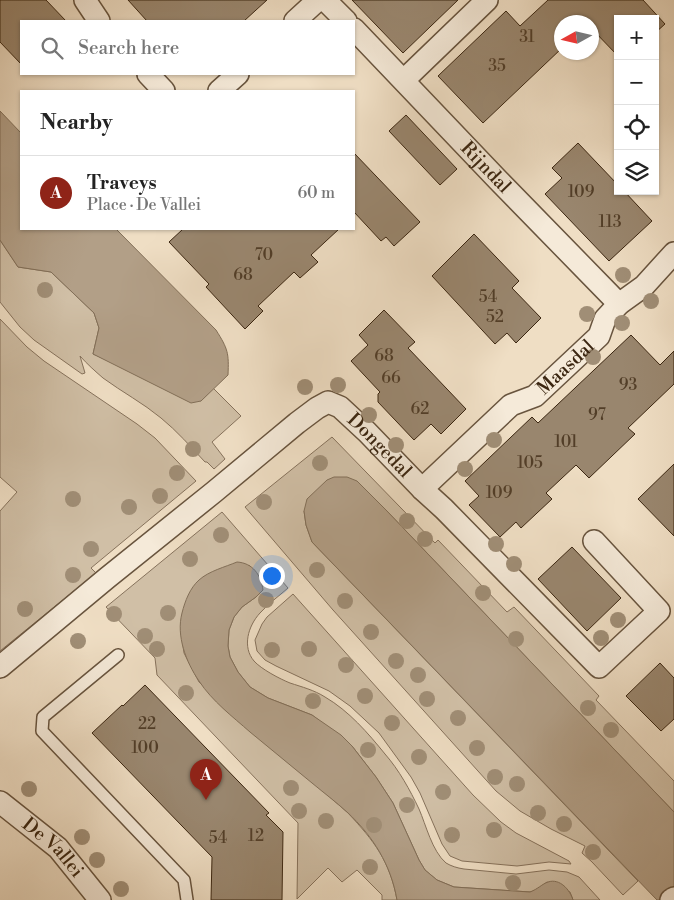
<!DOCTYPE html>
<html lang="en">
<head>
<meta charset="utf-8">
<style>
	body { margin:0; font-family:"Libre Bodoni",serif; background:#f6f6f6; color:#222 }
	.controls { position:absolute; right:15px; top:15px; display:grid; overflow:hidden; border-radius:0px; box-shadow:0 1px 4px #0004 }
	.controls button { width:45px; height:45px; display:grid; place-items:center; padding:0; border:0; border-bottom:1px solid #e0e0e0; background:#fff; color:#222; font:25px sans-serif }
	.compass { position:absolute; left:554px; top:15px; width:45px; height:45px; border-radius:50%; background:#fff; box-shadow:0 1px 4px #0004; rotate:262deg }
	.you { position:absolute; left:271px; top:575px; width:18px; height:18px; margin:-12px; border:4px solid #fff; border-radius:50%; background:#1a73e8; box-shadow:0 0 0 8px #1a73e833 }
	.badge { display:grid; place-items:center; width:32px; height:32px; border-radius:50%; background:#8f2418; color:#fff; font-size:16px; font-weight:700 }
	.pin { position:absolute; translate:-50% -41px; filter:drop-shadow(0 1px 2px #0008) }
	.pin::after { content:''; position:absolute; top:26px; width:18px; height:15px; background:inherit; clip-path:polygon(0 0,100% 0,50% 100%) }
	.list { margin:0; padding:0; list-style:none }
	h2 { display:flex; justify-content:space-between; align-items:center; height:65px; margin:0; padding:0 20px; font-size:21px }
	h2 small { font-size:16px; font-weight:400; color:#767676 }
	.list li { display:grid; grid-template-columns:32px 1fr auto; gap:15px; align-items:center; box-sizing:border-box; height:75px; padding:0 20px; border-top:1px solid #e0e0e0 }
	.list b { display:block; font-size:19px; white-space:nowrap }
	.list p { margin:0; font-size:16px; white-space:nowrap; color:#767676 }
	.list em { font-size:16px; font-style:normal; color:#767676 }
	.icon { flex:none; width:28px; height:28px; fill:none; stroke:currentColor; stroke-width:2; stroke-linecap:round; stroke-linejoin:round }
	.map { position:relative; flex:none; width:674px; height:900px; overflow:hidden }
	.search { position:absolute; background:#fff; box-shadow:0 1px 4px #0004; left:20px; top:20px; width:335px; height:55px; display:flex; align-items:center; gap:12px; box-sizing:border-box; padding:0 18px; border-radius:0px; color:#767676; font-size:19px }
	.panel { position:absolute; background:#fff; box-shadow:0 1px 4px #0004; left:20px; top:90px; width:335px; height:140px; border-radius:0px }
	.map>svg:first-child { display:block }
</style>
</head>
<body>
<div class="map">
<svg width="674" height="900" viewBox="0 0 674 900">
	<rect width="100%" height="100%" fill="#efdec4"/>
	<filter id="stains"><feTurbulence type="fractalNoise" baseFrequency=".004" numOctaves="4"/><feColorMatrix values="0 0 0 0 .2 0 0 0 0 .09 0 0 0 0 .02 0 0 0 .5 -.17"/></filter>
	<radialGradient id="worn" r=".72"><stop offset=".6" stop-color="#630" stop-opacity="0"/><stop offset="1" stop-color="#630" stop-opacity=".3"/></radialGradient>
	<g fill="#d0bfa6" stroke="#86725c">
		<path d="M0,240L18,267L51,272L94,313L99,328L93,354L201,401L213,388L241,416L212,442L225,459L214,469L207,462H205C191,447 177,431 161,418C143,403 122,392 103,378C95,371 87,364 80,356L85,373L82,374L34,340L20,327L0,302Z"/>
		<path d="M0,319L27,347L44,361L137,424L155,438L196,481L91,568L96,573L0,651V511L17,492L0,477Z"/>
		<path d="M332,437L435,543L438,540L507,612L514,607L599,696L596,700L674,781V812L386,510L304,511L306,525L312,542L638,881L623,895L592,862L582,853L585,846L551,829L520,811L496,791L333,610L245,507Z"/>
		<path d="M222,512L288,588C279,596 268,604 260,613C248,626 242,647 254,661C261,669 280,679 290,683C302,687 314,690 325,697C349,711 368,733 385,754C399,770 410,790 419,809C426,825 432,851 446,863C451,866 457,868 464,869L516,874L549,870L567,872L579,877L600,900H573L570,892L547,882L537,890L530,892L454,887L437,880L425,870L419,860L393,803L376,777L352,746L312,715L268,698L250,687L238,672L230,657L228,646L229,630L234,617L242,607L256,597L262,580L249,565L181,630L184,653L199,682L348,813C374,841 390,861 397,900H382V895L357,870L342,882L328,868L297,899L298,823L157,675L155,658L106,607Z"/>
		<path d="M293,594L473,795L501,822L516,833L569,861L571,864L549,862L517,866L462,861L450,856L442,844L420,793L411,777L379,733L350,706L329,691L276,666L265,660L257,651L255,640L262,624L267,617Z"/>
	</g>
	<g fill="#b29f87" stroke="#826f58">
		<path d="M0,111L21,133V229H116L216,330C228,349 229,353 228,375L201,401L191,403L93,354L99,328L94,313L51,272L18,267L0,240Z"/>
		<path d="M334,477H347L357,481L386,510L674,812V900H657L312,542L306,525L304,511L307,499L327,480Z"/>
		<path d="M237,562C253,563 261,575 263,590L256,597L242,607L234,617L229,630L228,646L230,657L238,672L250,687L268,698L312,715L341,735L352,746L376,777L393,803L419,860L425,870L437,880L454,887L530,892C538,889 542,884 548,882C560,878 570,890 573,900H397C391,865 373,836 347,812C336,802 324,793 312,783C291,766 271,749 250,732C233,717 212,701 199,681C186,662 176,636 182,613C185,601 190,588 199,580C209,571 225,567 237,562Z"/>
	</g>
	<g fill="#99866e" stroke="#3b2611">
		<path d="M0,0H46L66,21H21V64L0,42Z"/>
		<path d="M128,0H267L244,21H147Z"/>
		<path d="M352,0H458L403,53Z"/>
		<path d="M548,0H643L665,24L655,33V19H618V56L592,29V22H562V48L483,123L438,76L506,11L520,26Z"/>
		<path d="M406,115L457,169L440,185L389,131Z"/>
		<path d="M578,143L618,185V191H624L652,221L609,261L545,194L562,178L552,168Z"/>
		<path d="M354,153L420,222L394,246L386,237L381,241L354,212Z"/>
		<path d="M183,229H339L311,255L318,262L300,278L294,272L258,306L263,311L245,329L206,287L209,284L169,242Z"/>
		<path d="M474,234L519,281L512,288L541,318L516,343L507,333L495,344L432,276Z"/>
		<path d="M384,310L415,342L408,348L466,409L441,434L431,424L414,440L378,402V394L380,392L351,361L368,345L359,335Z"/>
		<path d="M631,335L660,365L674,351V384L628,428L635,434L589,478L576,465L546,493L552,499L521,528L516,522L500,537L469,505L479,496L465,481L532,417L538,423Z"/>
		<path d="M674,464V536L638,499Z"/>
		<path d="M572,547L621,598L587,631L538,579Z"/>
		<path d="M660,663L674,678V719L661,731L626,696Z"/>
		<path d="M145,685L269,813L266,815L283,832L282,900H211L212,857L92,733L122,705L123,706Z"/>
	</g>
	<g fill="none" stroke-linecap="round" stroke-linejoin="round">
		<g stroke="#68543e" stroke-width="14">
			<path id="service" d="M118,655L43,717L42,731L184,880L187,900"/>
		</g>
		<g stroke="#68543e" stroke-width="24">
			<g id="minor">
				<path d="M85,0L99,21"/>
				<path d="M325,0L346,21"/>
				<path d="M295,21L318,0"/>
				<path id="s1" d="M354,29L498,180L619,304"/>
				<path d="M148,74L164,91"/>
				<path d="M404,80L487,0"/>
				<path d="M219,91L238,74"/>
				<path id="s2" d="M422,489L511,405L535,396L599,336L605,319L619,304L644,286L674,253"/>
				<path id="s3" d="M0,667L107,578L214,492L297,423L317,408L328,402L340,407L367,432L422,489L444,509L599,667L659,611L594,541"/>
				<path id="s4" d="M0,802L58,848L100,900"/>
				<path d="M671,900L674,898"/>
			</g>
		</g>
		<use href="#service" stroke="#f5ead9" stroke-width="11"/>
		<use href="#minor" stroke="#f5ead9" stroke-width="21"/>
	</g>
	<g fill="#a08e76">
		<circle cx="623" cy="275" r="8"/>
		<circle cx="45" cy="290" r="8"/>
		<circle cx="651" cy="301" r="8"/>
		<circle cx="587" cy="314" r="8"/>
		<circle cx="622" cy="323" r="8"/>
		<circle cx="593" cy="357" r="8"/>
		<circle cx="338" cy="385" r="8"/>
		<circle cx="305" cy="387" r="8"/>
		<circle cx="369" cy="415" r="8"/>
		<circle cx="494" cy="440" r="8"/>
		<circle cx="396" cy="445" r="8"/>
		<circle cx="193" cy="449" r="8"/>
		<circle cx="320" cy="463" r="8"/>
		<circle cx="465" cy="469" r="8"/>
		<circle cx="177" cy="473" r="8"/>
		<circle cx="160" cy="496" r="8"/>
		<circle cx="73" cy="499" r="8"/>
		<circle cx="264" cy="502" r="8"/>
		<circle cx="129" cy="507" r="8"/>
		<circle cx="407" cy="521" r="8"/>
		<circle cx="221" cy="535" r="8"/>
		<circle cx="425" cy="539" r="8"/>
		<circle cx="496" cy="544" r="8"/>
		<circle cx="91" cy="549" r="8"/>
		<circle cx="190" cy="559" r="8"/>
		<circle cx="514" cy="564" r="8"/>
		<circle cx="317" cy="570" r="8"/>
		<circle cx="73" cy="575" r="8"/>
		<circle cx="483" cy="593" r="8"/>
		<circle cx="266" cy="600" r="8"/>
		<circle cx="345" cy="601" r="8"/>
		<circle cx="25" cy="609" r="8"/>
		<circle cx="168" cy="613" r="8"/>
		<circle cx="114" cy="614" r="8"/>
		<circle cx="618" cy="620" r="8"/>
		<circle cx="371" cy="632" r="8"/>
		<circle cx="145" cy="636" r="8"/>
		<circle cx="601" cy="638" r="8"/>
		<circle cx="516" cy="639" r="8"/>
		<circle cx="78" cy="641" r="8"/>
		<circle cx="157" cy="649" r="8"/>
		<circle cx="309" cy="649" r="8"/>
		<circle cx="272" cy="650" r="8"/>
		<circle cx="396" cy="661" r="8"/>
		<circle cx="346" cy="665" r="8"/>
		<circle cx="418" cy="675" r="8"/>
		<circle cx="186" cy="693" r="8"/>
		<circle cx="365" cy="696" r="8"/>
		<circle cx="427" cy="699" r="8"/>
		<circle cx="313" cy="701" r="8"/>
		<circle cx="588" cy="708" r="8"/>
		<circle cx="458" cy="718" r="8"/>
		<circle cx="392" cy="723" r="8"/>
		<circle cx="611" cy="730" r="8"/>
		<circle cx="477" cy="748" r="8"/>
		<circle cx="368" cy="750" r="8"/>
		<circle cx="419" cy="757" r="8"/>
		<circle cx="495" cy="777" r="8"/>
		<circle cx="517" cy="784" r="8"/>
		<circle cx="291" cy="788" r="8"/>
		<circle cx="29" cy="789" r="8"/>
		<circle cx="443" cy="792" r="8"/>
		<circle cx="407" cy="805" r="8"/>
		<circle cx="299" cy="811" r="8"/>
		<circle cx="538" cy="813" r="8"/>
		<circle cx="326" cy="821" r="8"/>
		<circle cx="564" cy="824" r="8"/>
		<circle cx="374" cy="825" r="8"/>
		<circle cx="494" cy="830" r="8"/>
		<circle cx="452" cy="835" r="8"/>
		<circle cx="82" cy="837" r="8"/>
		<circle cx="593" cy="852" r="8"/>
		<circle cx="97" cy="860" r="8"/>
		<circle cx="370" cy="867" r="8"/>
		<circle cx="513" cy="883" r="8"/>
		<circle cx="121" cy="889" r="8"/>
	</g>
	<g text-anchor="middle" dominant-baseline="central" stroke-width="4" stroke-linejoin="round" paint-order="stroke">
		<g font-size="16" fill="#523e28">
			<text x="527" y="37">31</text>
			<text x="497" y="66">35</text>
			<text x="581" y="192">109</text>
			<text x="610" y="222">113</text>
			<text x="264" y="255">70</text>
			<text x="243" y="275">68</text>
			<text x="488" y="297">54</text>
			<text x="495" y="317">52</text>
			<text x="384" y="356">68</text>
			<text x="391" y="378">66</text>
			<text x="628" y="385">93</text>
			<text x="420" y="409">62</text>
			<text x="597" y="415">97</text>
			<text x="566" y="442">101</text>
			<text x="530" y="463">105</text>
			<text x="499" y="493">109</text>
			<text x="147" y="724">22</text>
			<text x="145" y="748">100</text>
			<text x="256" y="836">12</text>
			<text x="218" y="838">54</text>
		</g>
		<g font-size="19" fill="#3b2611" stroke="#f5ead9">
			<text stroke="none"><textPath href="#s1" startOffset="191">Rijndal</textPath></text>
			<text stroke="none"><textPath href="#s2" startOffset="190">Maasdal</textPath></text>
			<text stroke="none"><textPath href="#s3" startOffset="490">Dongedal</textPath></text>
			<text stroke="none"><textPath href="#s4" startOffset="70">De Vallei</textPath></text>
		</g>
	</g>
	<rect width="100%" height="100%" filter="url(#stains)"/>
	<rect width="100%" height="100%" fill="url(#worn)"/>
</svg>
<div class="controls">
<button>+</button>
<button>−</button>
<button><svg class="icon" aria-label="locate" viewBox="0 0 24 24"><circle cx="12" cy="12" r="6"/><path d="M12 2v4M12 18v4M2 12h4M18 12h4"/></svg></button>
<button><svg class="icon" aria-label="layers" viewBox="0 0 24 24"><path d="M12 4l9 5-9 5-9-5zM3 14l9 5 9-5"/></svg></button>
</div>
<svg class="compass" viewBox="-18 -18 36 36"><path d="M0-13l5 13h-10z" fill="#e53935"/><path d="M0 13l5-13h-10z" fill="#767676"/></svg>
<div class="you"></div>
<div class="pin badge" style="left:206px;top:800px">A</div>
<div class="search"><svg class="icon" aria-label="search" viewBox="0 0 24 24"><circle cx="10" cy="10" r="6"/><path d="M15 15l6 6"/></svg>Search here</div>
<section class="panel">
<h2>Nearby<small></small></h2>
<ul class="list">
<li><span class="badge">A</span><div><b>Traveys</b><p>Place · De Vallei</p></div><em>60 m</em></li>
</ul>
</section>
</div>
</body>
</html>
